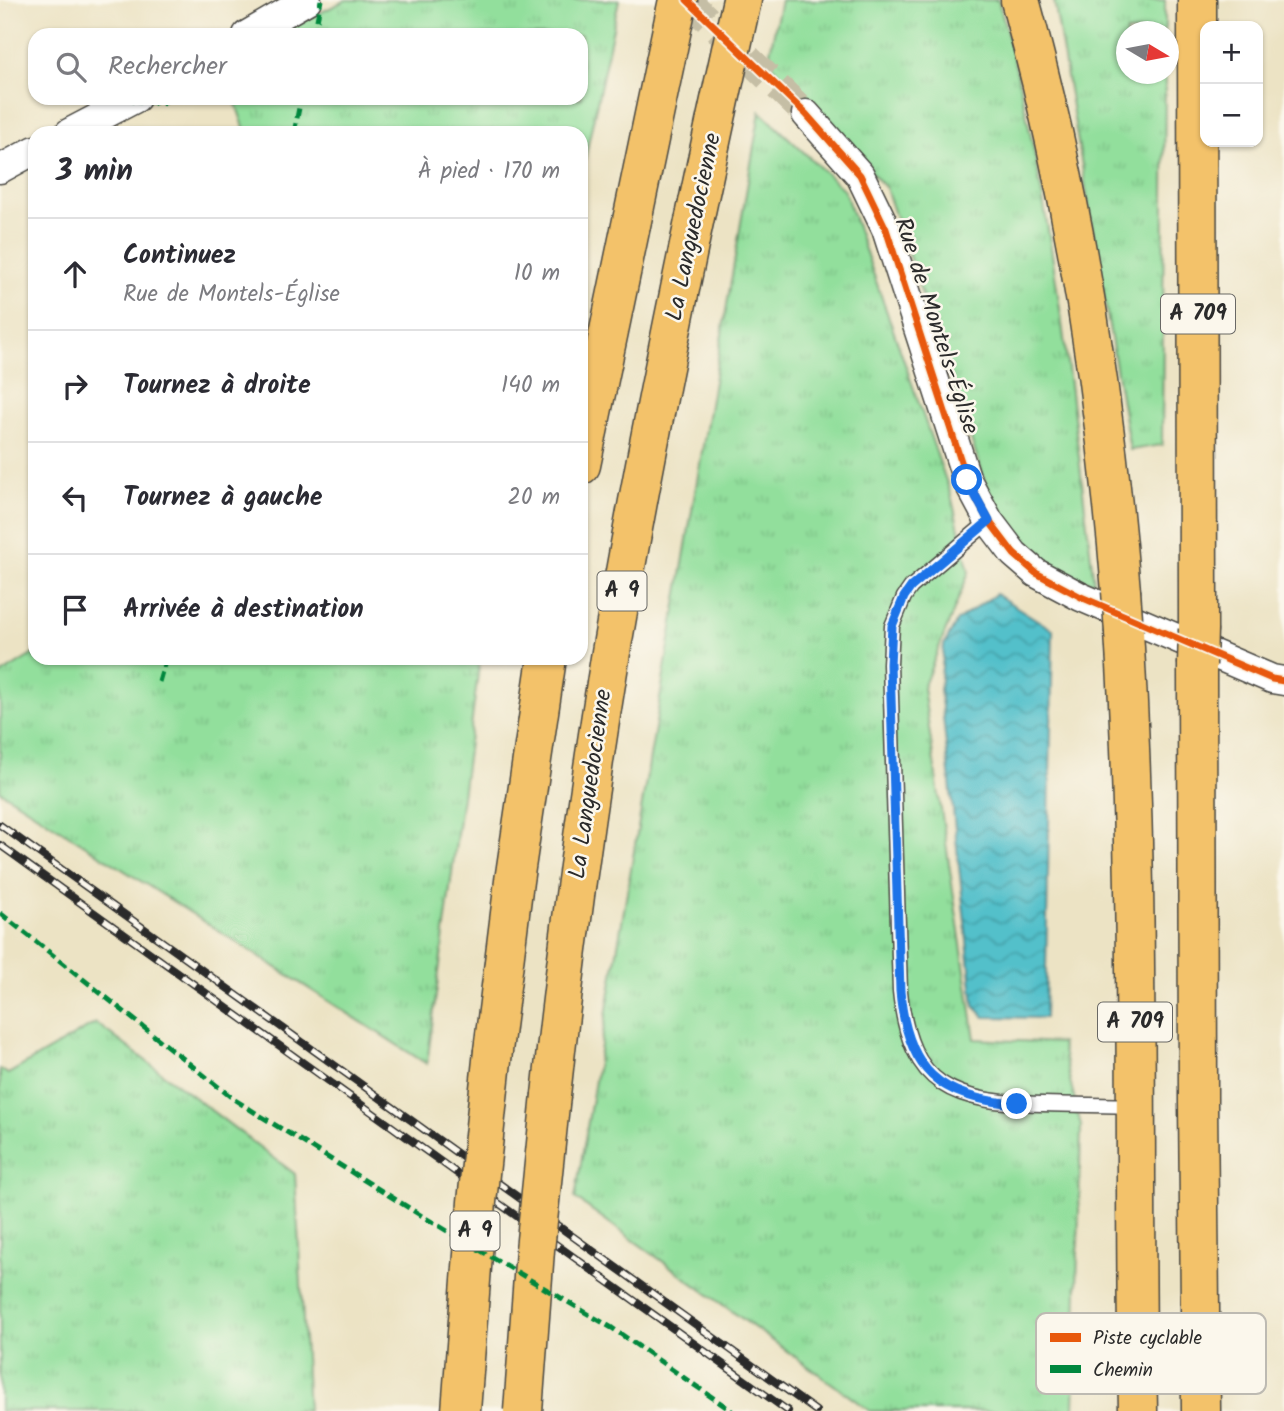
<!DOCTYPE html>
<html lang="fr">
<head>
<meta charset="utf-8">
<style>
	body { margin:0; font-family:Kalam,sans-serif; background:#f2f2f3; color:#2b2b33 }
	.controls { position:absolute; right:21px; top:21px; display:grid; overflow:hidden; border-radius:14px; box-shadow:0 2px 5px #0004 }
	.controls button { width:63px; height:63px; display:grid; place-items:center; padding:0; border:0; border-bottom:2px solid #e1e1e2; background:#fff; color:#2b2b33; font:35px sans-serif }
	.compass { position:absolute; left:1116px; top:21px; width:63px; height:63px; border-radius:50%; background:#fff; box-shadow:0 2px 5px #0004; rotate:100deg }
	.stop { position:absolute; width:21px; height:21px; margin:-16px; border:5px solid #1a73e8; border-radius:50%; background:#fff }
	.stop.end { background:#1a73e8; border-color:#fff; box-shadow:0 2px 7px #0008 }
	.list { margin:0; padding:0; list-style:none }
	h2 { display:flex; justify-content:space-between; align-items:center; height:91px; margin:0; padding:0 28px; font-size:30px }
	h2 small { font-size:23px; font-weight:400; color:#7c7c81 }
	.list li { display:grid; grid-template-columns:46px 1fr auto; gap:21px; align-items:center; box-sizing:border-box; height:112px; padding:0 28px; border-top:2px solid #e1e1e2 }
	.list b { display:block; font-size:26px; white-space:nowrap }
	.list p { margin:0; font-size:23px; white-space:nowrap; color:#7c7c81 }
	.list em { font-size:23px; font-style:normal; color:#7c7c81 }
	.icon { flex:none; width:38px; height:38px; fill:none; stroke:currentColor; stroke-width:2; stroke-linecap:round; stroke-linejoin:round }
	.map { position:relative; flex:none; width:1284px; height:1411px; overflow:hidden }
	.search { position:absolute; background:#fff; box-shadow:0 2px 5px #0004; left:28px; top:28px; width:560px; height:77px; display:flex; align-items:center; gap:18px; box-sizing:border-box; padding:0 24px; border-radius:21px; color:#7c7c81; font-size:26px }
	.panel { position:absolute; background:#fff; box-shadow:0 2px 5px #0004; left:28px; top:126px; width:560px; height:539px; border-radius:21px }
	.map>svg:first-child { display:block }
</style>
</head>
<body>
<div class="map">
<svg width="1284" height="1411" viewBox="0 0 1284 1411">
	<defs>
		<pattern id="grass-tufts" width="24" height="20" patternUnits="userSpaceOnUse" patternTransform="scale(1.75)"><rect width="24" height="20" fill="#92df9c"/><path d="M3 7l-1-3M5 7V3M7 7l1-3M15 17l-1-3M17 17v-4M19 17l1-3" fill="none" stroke="#7ec087"/></pattern>
		<pattern id="water-waves" width="16" height="10" patternUnits="userSpaceOnUse" patternTransform="scale(1.75)"><rect width="16" height="10" fill="#52c0ca"/><path d="M0 5q4-4 8 0t8 0" fill="none" stroke="#449ca4"/></pattern>
	</defs>
	<rect width="100%" height="100%" fill="#fbf7ec"/>
	<filter id="ink" filterUnits="userSpaceOnUse"><feTurbulence type="fractalNoise" baseFrequency=".0143" numOctaves="2"/><feDisplacementMap in="SourceGraphic" scale="14" xChannelSelector="R" yChannelSelector="G"/><feConvolveMatrix kernelMatrix="1 2 1 2 8 2 1 2 1" color-interpolation-filters="sRGB"/></filter>
	<filter id="wash" filterUnits="userSpaceOnUse"><feTurbulence type="fractalNoise" baseFrequency=".00686" numOctaves="4" result="noise"/><feDisplacementMap in="SourceGraphic" scale="28" xChannelSelector="R" yChannelSelector="G"/><feGaussianBlur stdDeviation="1.57" result="paint"/><feColorMatrix in="noise" values="0 0 0 0 0 0 0 0 0 0 0 0 0 0 0 0 0 1.4 0 .05"/><feComposite in="paint" operator="in"/></filter>
	<g filter="url(#wash)">
		<rect width="100%" height="100%" fill="#ece3c4"/>
		<g fill="url(#grass-tufts)" stroke="#5e8564" stroke-width="2">
			<path d="M346,0H619L581,177V133H246L234,98H581V35H275Z"/>
			<path d="M781,0H998C1052,190 1070,387 1094,583L1058,572L995,510L886,188L768,61Z"/>
			<path d="M1054,0H1165V31L1126,32V74H1165L1162,445L1130,450Z"/>
			<path d="M760,111L844,190L951,495L969,572L923,688L975,1039L1061,1043L1081,1126L1074,1411H870L575,1198Z"/>
			<path d="M35,653V658H480L427,1064L0,791V675Z"/>
			<path d="M96,1023L295,1174L308,1411H0V1069L8,1074Z"/>
		</g>
		<path fill="url(#water-waves)" stroke="#3e767a" stroke-width="2" d="M996,594L1053,630L1045,1018L985,1017L974,1006L940,689L944,645L957,621Z"/>
	</g>
	<g filter="url(#ink)">
		<g fill="none" stroke-linecap="round" stroke-linejoin="round">
			<path stroke="#c5bea5" stroke-width="28" stroke-dasharray="28 14" stroke-linecap="butt" d="M687,0L806,114"/>
			<g stroke="#484742" stroke-width="17">
				<path id="lane" d="M989,521L911,587L904,597L892,626L890,664L900,991C910,1089 954,1102 1043,1104C1074,1105 1104,1105 1135,1106"/>
			</g>
			<g stroke="#484742" stroke-width="31">
				<g id="street">
					<path d="M247,35L307,0"/>
					<path d="M806,114L860,175L886,229L967,480L989,521L1014,554L1036,573L1081,597L1272,679L1284,681"/>
					<path d="M69,133L136,98"/>
					<path d="M0,169L35,150"/>
				</g>
			</g>
			<g stroke="#484742" stroke-width="41">
				<g id="highway">
					<path d="M1020,0C1073,192 1105,393 1121,591"/>
					<path d="M1197,0L1198,629"/>
					<path d="M581,465L678,0"/>
					<path d="M1124,632C1141,892 1133,1151 1138,1411"/>
					<path d="M1197,665L1198,1104L1201,1411"/>
					<path d="M493,1051L514,881L547,658"/>
					<path d="M551,1095C567,947 587,799 611,652C648,433 694,216 742,0"/>
				</g>
			</g>
			<use href="#lane" stroke="#fff" stroke-width="14"/>
			<use href="#street" stroke="#fff" stroke-width="28"/>
			<use href="#highway" stroke="#f3c26a" stroke-width="38"/>
			<g stroke="#2b2b2b" stroke-width="8">
				<g id="rail">
					<path d="M0,825L816,1411"/>
					<path d="M0,845L788,1411"/>
				</g>
			</g>
			<use href="#rail" stroke="#fbf7ec" stroke-width="5" stroke-dasharray="16" stroke-linecap="butt"/>
			<g stroke="#484742" stroke-width="41" stroke-linecap="butt">
				<g id="highway-bridge">
					<path d="M1121,591L1124,632"/>
					<path d="M1197,665L1198,629"/>
					<path d="M461,1411L477,1202L493,1051"/>
					<path d="M523,1411L535,1250L551,1095"/>
				</g>
			</g>
			<use href="#highway-bridge" stroke="#f3c26a" stroke-width="38"/>
			<g stroke="#00873e" stroke-width="5" stroke-dasharray="10 5" stroke-linecap="butt">
				<path d="M314,35L321,0"/>
				<path d="M132,100L162,103L172,98"/>
				<path d="M294,133L301,98"/>
				<path d="M159,682L166,658"/>
				<path d="M0,913L235,1100L422,1216L612,1328L732,1411"/>
			</g>
			<g stroke="#fbf7ec" stroke-width="11">
				<path id="cycleway" d="M687,0L806,114L860,175L886,229L967,480L989,521L1014,554L1036,573L1081,597L1272,679L1284,681"/>
			</g>
			<use href="#cycleway" stroke="#e8590c" stroke-width="7"/>
		</g>
	</g>
	<g fill="none" stroke-linecap="round" stroke-linejoin="round" filter="url(#ink)">
		<path stroke="#1a73e8" stroke-width="9" d="M967,480L989,521L911,587L904,597L892,626L890,664L900,991C907,1070 939,1099 1017,1104"/>
	</g>
	<g text-anchor="middle" dominant-baseline="central" stroke-width="5" stroke-linejoin="round" paint-order="stroke">
		<g fill="#fbf7ec" stroke="#696865" stroke-width="2">
			<rect x="1161" y="294.5" width="74" height="39" rx="5"/>
			<rect x="597.5" y="571.5" width="49" height="39" rx="5"/>
			<rect x="1098" y="1002.5" width="74" height="39" rx="5"/>
			<rect x="450.5" y="1211.5" width="49" height="39" rx="5"/>
		</g>
		<g font-size="23" font-weight="bold" fill="#2b2b2b">
			<text x="1198" y="314">A 709</text>
			<text x="622" y="591">A 9</text>
			<text x="1135" y="1022">A 709</text>
			<text x="475" y="1231">A 9</text>
		</g>
		<g font-size="24" fill="#2b2b2b" stroke="#fbf7ec">
			<text transform="translate(694 227) rotate(-78)">La Languedocienne</text>
			<text transform="translate(936 326) rotate(72)">Rue de Montels-Église</text>
			<text transform="translate(591 784) rotate(-82)">La Languedocienne</text>
		</g>
	</g>
	<rect x="1036" y="1313" width="230" height="81" rx="10" fill="#fbf7ec" stroke="#bdbab2" stroke-width="2"/>
	<rect x="1050" y="1333" width="31" height="9" fill="#e8590c"/>
	<rect x="1050" y="1365" width="31" height="8" fill="#00873e"/>
	<g font-size="19" fill="#2b2b2b">
		<text x="1093" y="1344">Piste cyclable</text>
		<text x="1093" y="1376">Chemin</text>
	</g>
</svg>
<div class="controls">
<button>+</button>
<button>−</button>
</div>
<svg class="compass" viewBox="-18 -18 36 36"><path d="M0-13l5 13h-10z" fill="#e53935"/><path d="M0 13l5-13h-10z" fill="#7c7c81"/></svg>
<div class="stop" style="left:967px;top:480px"></div>
<div class="stop end" style="left:1017px;top:1104px"></div>
<div class="search"><svg class="icon" aria-label="search" viewBox="0 0 24 24"><circle cx="10" cy="10" r="6"/><path d="M15 15l6 6"/></svg>Rechercher</div>
<section class="panel">
<h2>3 min<small>À pied · 170 m</small></h2>
<ul class="list">
<li><svg class="icon" aria-label="ahead" viewBox="0 0 24 24"><path d="M12 20V5M6 11l6-6 6 6"/></svg><div><b>Continuez</b><p>Rue de Montels-Église</p></div><em>10 m</em></li>
<li><svg class="icon" aria-label="right" viewBox="0 0 24 24"><path d="M7 20v-9h11M14 6l5 5-5 5"/></svg><div><b>Tournez à droite</b></div><em>140 m</em></li>
<li><svg class="icon" aria-label="left" viewBox="0 0 24 24"><path d="M17 20v-9H6M10 6l-5 5 5 5"/></svg><div><b>Tournez à gauche</b></div><em>20 m</em></li>
<li><svg class="icon" aria-label="arrive" viewBox="0 0 24 24"><path d="M6 21V4h12l-3 4 3 4H6"/></svg><div><b>Arrivée à destination</b></div></li>
</ul>
</section>
</div>
</body>
</html>
